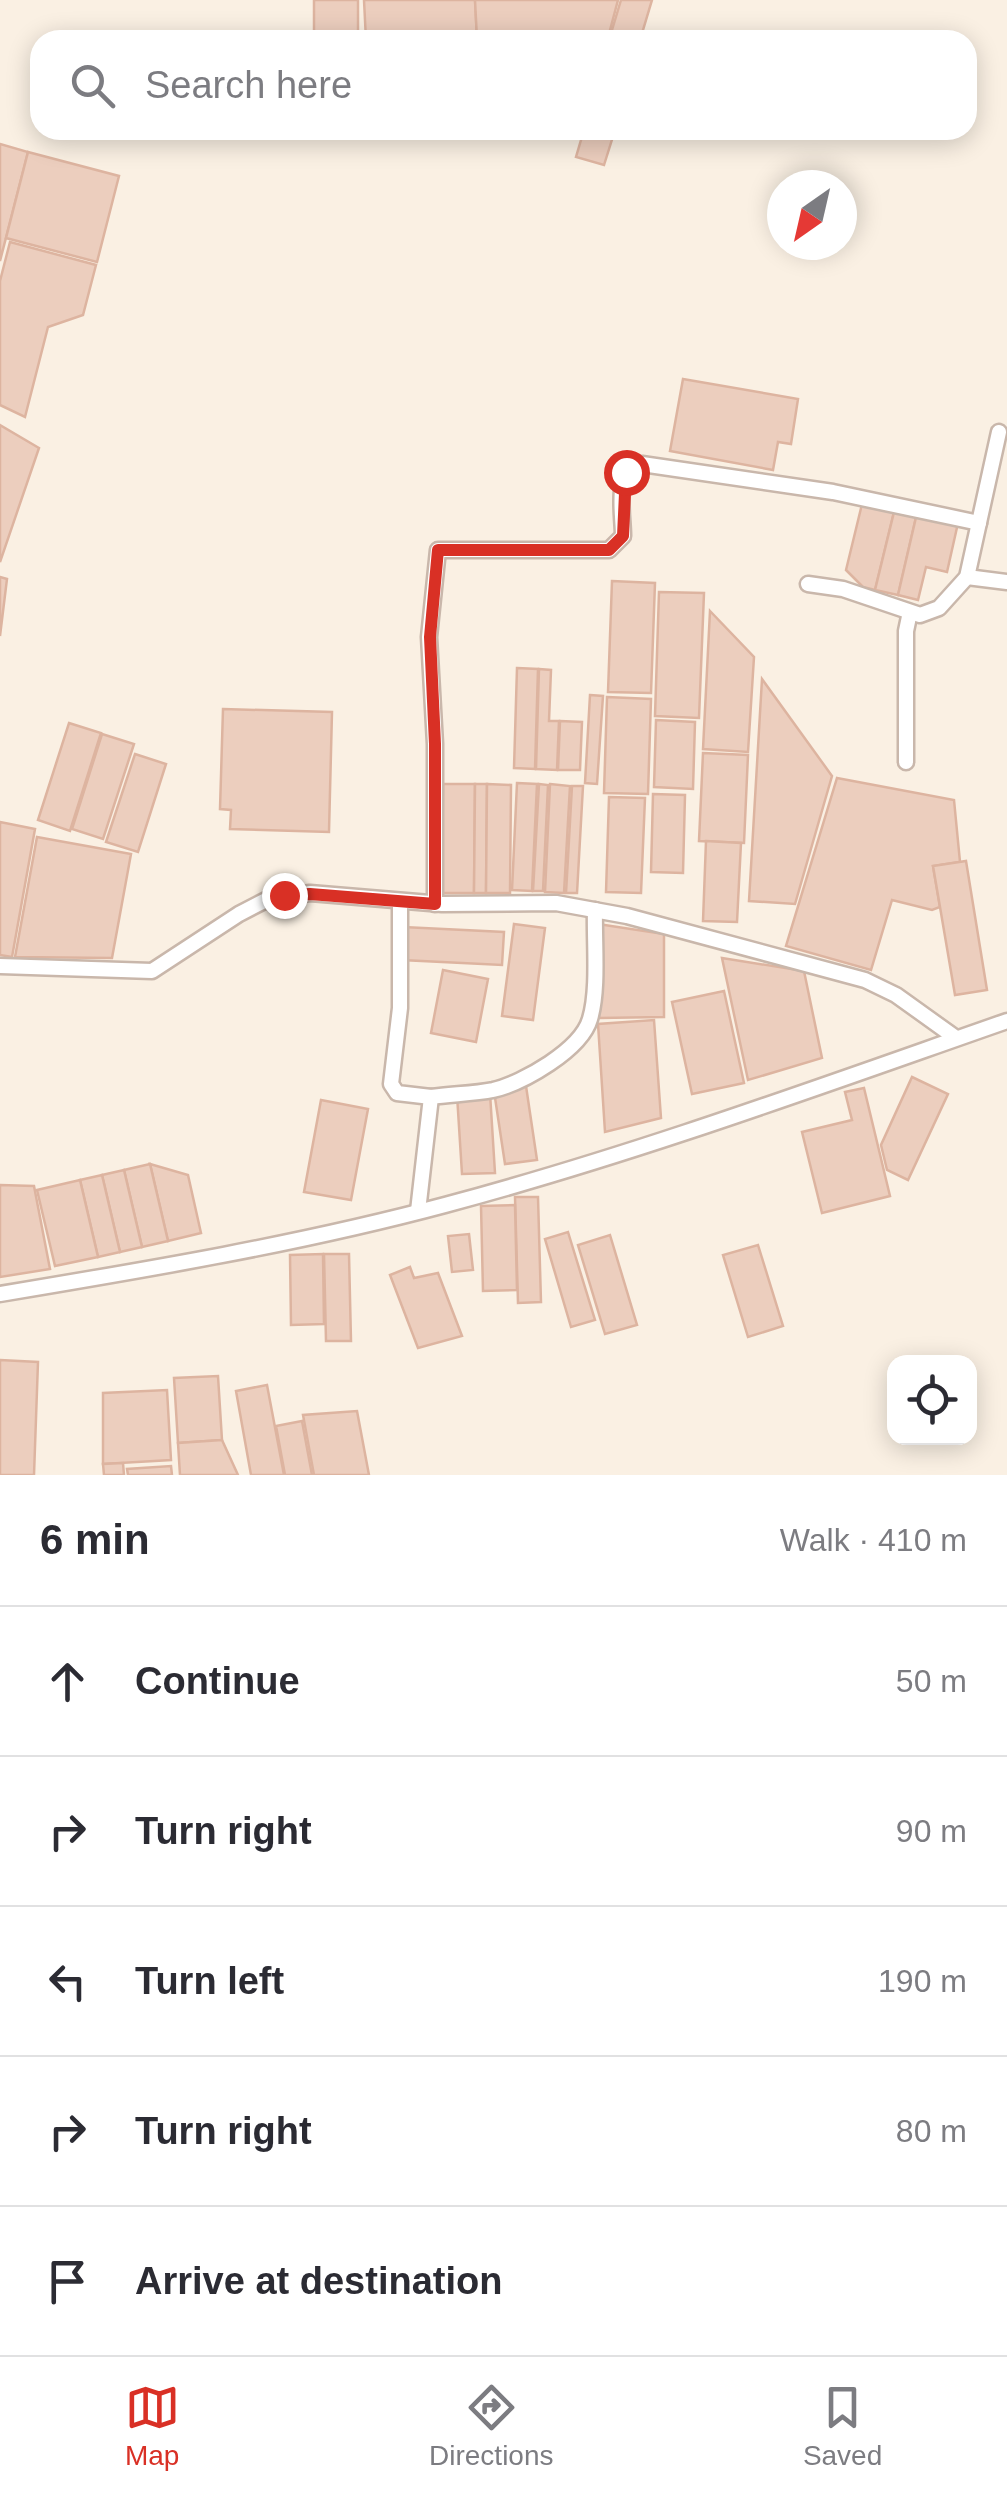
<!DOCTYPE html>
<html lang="en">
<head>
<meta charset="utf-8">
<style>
	body { margin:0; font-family:Helvetica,sans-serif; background:#f2f2f3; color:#2b2b33 }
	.controls { position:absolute; right:30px; bottom:30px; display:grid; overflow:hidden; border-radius:20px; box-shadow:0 5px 25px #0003 }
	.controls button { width:90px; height:90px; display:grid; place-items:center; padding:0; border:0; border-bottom:2px solid #e1e1e2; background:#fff; color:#2b2b33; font:50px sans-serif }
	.compass { position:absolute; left:767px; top:170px; width:90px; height:90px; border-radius:50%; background:#fff; box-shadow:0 5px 25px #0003; rotate:214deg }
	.stop { position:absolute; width:30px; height:30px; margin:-22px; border:8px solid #d93025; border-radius:50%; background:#fff }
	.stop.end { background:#d93025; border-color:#fff; box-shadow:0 2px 10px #0008 }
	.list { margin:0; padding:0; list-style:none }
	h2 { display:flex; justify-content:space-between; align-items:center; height:130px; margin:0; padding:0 40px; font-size:42px }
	h2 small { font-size:32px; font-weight:400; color:#7c7c81 }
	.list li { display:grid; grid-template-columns:65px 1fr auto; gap:30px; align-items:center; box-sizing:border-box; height:150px; padding:0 40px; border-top:2px solid #e1e1e2 }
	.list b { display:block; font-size:38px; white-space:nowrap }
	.list em { font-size:32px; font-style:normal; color:#7c7c81 }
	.icon { flex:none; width:55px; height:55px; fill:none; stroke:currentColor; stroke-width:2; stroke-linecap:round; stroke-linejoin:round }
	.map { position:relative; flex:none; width:1007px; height:1475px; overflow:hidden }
	.search { position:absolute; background:#fff; box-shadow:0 5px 25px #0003; left:30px; right:30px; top:30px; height:110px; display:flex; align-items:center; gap:25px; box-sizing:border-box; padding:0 35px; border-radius:30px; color:#7c7c81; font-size:38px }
	.sheet { height:880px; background:#fff }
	nav { display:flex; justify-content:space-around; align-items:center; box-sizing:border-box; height:140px; border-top:2px solid #e1e1e2; background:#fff; font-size:28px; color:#7c7c81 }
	nav a { display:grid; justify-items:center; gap:5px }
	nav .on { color:#d93025 }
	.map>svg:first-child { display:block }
</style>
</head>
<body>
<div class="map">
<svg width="1007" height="1475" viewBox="0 0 1007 1475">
	<rect width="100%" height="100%" fill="#faf0e3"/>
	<g fill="#eccebe" stroke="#ddb4a0" stroke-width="2.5">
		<rect x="314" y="0" width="44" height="40"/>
		<path d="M364,0H475L477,39L366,40Z"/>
		<path d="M475,0H618L609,34L477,39Z"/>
		<path d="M621,0H652L640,40H609Z"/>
		<path d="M584,130H615L604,165L576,157Z"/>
		<path d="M0,144L28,152L0,261Z"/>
		<path d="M28,152L119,176L97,262L6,238Z"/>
		<path d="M10,242L96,265L83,315L48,327L25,417L0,405V281Z"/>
		<path d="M683,379L798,399L791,444L778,442L773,470L670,451Z"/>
		<path d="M0,425L39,448L0,562Z"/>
		<path d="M863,500L895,508L875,590L863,587L846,570Z"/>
		<path d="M895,508L917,513L898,595L875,590Z"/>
		<path d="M917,513L958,523L947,572L926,567L918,600L898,595Z"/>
		<path d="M0,577L7,579L0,636Z"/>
		<path d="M612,581L655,583L651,693L608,692Z"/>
		<path d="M659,592L704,593L699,718L655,716Z"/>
		<path d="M710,611L754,657L748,752L703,749Z"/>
		<path d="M517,668L538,669L535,769L514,768Z"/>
		<path d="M539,669L551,670L549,721H559L557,770L536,769Z"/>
		<path d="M762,679L832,776L795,904L749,901Z"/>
		<path d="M590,695L603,696L597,784L585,783Z"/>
		<path d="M607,697L651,699L648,794L604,793Z"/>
		<path d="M223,709L332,712L329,832L230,829L231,810L220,809Z"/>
		<path d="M656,720L695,722L693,789L654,787Z"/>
		<path d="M560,721L582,722L580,770H558Z"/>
		<path d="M69,723L101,733L70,831L38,820Z"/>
		<path d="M102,734L134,744L103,839L72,829Z"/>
		<path d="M703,753L748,755L744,843L699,841Z"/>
		<path d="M135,754L166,764L138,852L106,842Z"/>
		<path d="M837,778L954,800L960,862L933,866L940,907L932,910L892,900L871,970L786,946Z"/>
		<path d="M517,783L537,784L532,891L512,890Z"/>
		<path d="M443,784H475L474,893H442Z"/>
		<path d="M475,784H487L486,893H474Z"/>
		<path d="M487,784L511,785L510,893H486Z"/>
		<path d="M539,784L548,785L543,891H533Z"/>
		<path d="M550,784L570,786L564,893L545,892Z"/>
		<path d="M572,786H583L577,893H566Z"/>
		<path d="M653,794L685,795L683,873L651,872Z"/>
		<path d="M609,797L645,798L641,893L606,892Z"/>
		<path d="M0,822L35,829L12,957L0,955Z"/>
		<path d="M37,837L131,854L112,958L15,957Z"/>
		<path d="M706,841L741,843L737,922L703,921Z"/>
		<path d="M966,861L987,990L955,995L933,866Z"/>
		<path d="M514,924L545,928L533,1020L502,1016Z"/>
		<path d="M598,924L664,934V1017L599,1018Z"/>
		<path d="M403,927L504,932L502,965L402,960Z"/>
		<path d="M722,958L804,971L822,1058L748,1080Z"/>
		<path d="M443,970L488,979L476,1042L431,1033Z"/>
		<path d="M724,991L744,1083L692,1094L672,1002Z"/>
		<path d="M654,1020L661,1118L605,1132L598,1024Z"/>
		<path d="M912,1077L948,1094L908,1180L887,1170L881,1145Z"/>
		<path d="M526,1086L537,1160L505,1164L494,1091Z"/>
		<path d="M864,1088L890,1196L822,1213L802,1132L852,1120L845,1092Z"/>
		<path d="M490,1093L495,1173L462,1174L457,1095Z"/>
		<path d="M321,1100L368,1109L351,1200L304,1192Z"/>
		<path d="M150,1164L188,1175L201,1233L168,1241Z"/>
		<path d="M150,1164L168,1241L142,1247L124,1170Z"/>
		<path d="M124,1170L142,1247L120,1252L102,1175Z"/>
		<path d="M102,1175L120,1252L98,1257L80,1180Z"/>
		<path d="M80,1180L98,1257L55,1266L37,1190Z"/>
		<path d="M0,1185L34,1186L50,1269L0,1277Z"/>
		<path d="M515,1197H538L541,1302L518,1303Z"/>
		<path d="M515,1205L517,1290L483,1291L481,1206Z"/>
		<path d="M568,1232L595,1320L571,1327L545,1239Z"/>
		<path d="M469,1234L473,1270L452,1272L448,1236Z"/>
		<path d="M610,1235L637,1325L605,1334L578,1245Z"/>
		<path d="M758,1245L783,1326L748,1337L723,1255Z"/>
		<path d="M323,1254L324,1324L291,1325L290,1255Z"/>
		<path d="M324,1254H349L351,1341H326Z"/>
		<path d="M410,1267L414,1278L438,1273L462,1336L418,1348L390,1275Z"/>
		<path d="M0,1360L38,1362L34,1475H0Z"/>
		<path d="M218,1376L222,1440L178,1443L174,1378Z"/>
		<path d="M267,1385L284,1475H251L236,1391Z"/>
		<path d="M167,1390L171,1460L103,1464V1393Z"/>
		<path d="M357,1411L369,1475H314L303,1415Z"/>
		<path d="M302,1421L312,1475H285L276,1426Z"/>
		<path d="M222,1440L238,1475H180L178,1443Z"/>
		<path d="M123,1463L124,1475H104L103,1464Z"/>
		<path d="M171,1466L172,1475H128L127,1469Z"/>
	</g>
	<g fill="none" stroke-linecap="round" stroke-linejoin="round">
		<g stroke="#c9b7ab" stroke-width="19">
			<g id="minor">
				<path d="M967,577L1007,582"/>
				<path d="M808,584L843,589L920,615L939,608L967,577L999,432"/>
				<path d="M906,762V631L910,612"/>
				<path d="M400,902V1008L391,1084L397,1093L431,1097L418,1211"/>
				<path d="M435,904V744L429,637L438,550H609L623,536C623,512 613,470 642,464L833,492L979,523"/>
				<path d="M0,966L152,971L239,914L268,899L310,893L442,904L556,903L627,916L865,980L896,995L956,1038"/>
				<path d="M431,1097C451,1094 473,1094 493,1090C523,1083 581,1050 590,1019C599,989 594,942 595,910"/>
				<path d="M0,1294C150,1269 299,1244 445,1205C636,1154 821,1086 1007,1021"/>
			</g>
		</g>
		<use href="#minor" stroke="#fff" stroke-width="14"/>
	</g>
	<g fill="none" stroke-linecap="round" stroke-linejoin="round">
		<path stroke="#d93025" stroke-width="12" d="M284,895L310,894L435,904V744L430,637L438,550H609L623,536L626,472"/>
	</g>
</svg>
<div class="controls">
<button><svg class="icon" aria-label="locate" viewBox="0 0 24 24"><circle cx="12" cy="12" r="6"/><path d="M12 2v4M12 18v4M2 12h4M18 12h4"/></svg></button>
</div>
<svg class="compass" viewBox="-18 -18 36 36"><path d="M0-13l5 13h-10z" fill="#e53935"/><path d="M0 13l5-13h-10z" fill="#7c7c81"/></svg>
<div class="stop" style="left:626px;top:472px"></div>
<div class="stop end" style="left:284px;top:895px"></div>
<div class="search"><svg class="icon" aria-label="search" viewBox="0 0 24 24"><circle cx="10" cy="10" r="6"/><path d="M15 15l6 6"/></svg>Search here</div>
</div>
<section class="sheet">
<h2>6 min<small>Walk · 410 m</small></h2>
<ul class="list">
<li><svg class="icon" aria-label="ahead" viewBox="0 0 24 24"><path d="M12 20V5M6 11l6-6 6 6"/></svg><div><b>Continue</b></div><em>50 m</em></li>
<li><svg class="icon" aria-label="right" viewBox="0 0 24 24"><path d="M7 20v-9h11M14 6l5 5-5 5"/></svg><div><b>Turn right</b></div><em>90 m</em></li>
<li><svg class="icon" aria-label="left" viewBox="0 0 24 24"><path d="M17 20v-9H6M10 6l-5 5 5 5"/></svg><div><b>Turn left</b></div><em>190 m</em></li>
<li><svg class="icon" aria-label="right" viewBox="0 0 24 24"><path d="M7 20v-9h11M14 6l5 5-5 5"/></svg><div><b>Turn right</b></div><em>80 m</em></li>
<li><svg class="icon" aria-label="arrive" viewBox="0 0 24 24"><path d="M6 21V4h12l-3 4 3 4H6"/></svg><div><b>Arrive at destination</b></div></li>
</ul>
</section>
<nav>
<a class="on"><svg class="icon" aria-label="map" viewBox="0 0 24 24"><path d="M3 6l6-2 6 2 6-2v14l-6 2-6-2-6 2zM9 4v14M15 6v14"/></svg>Map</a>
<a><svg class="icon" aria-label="directions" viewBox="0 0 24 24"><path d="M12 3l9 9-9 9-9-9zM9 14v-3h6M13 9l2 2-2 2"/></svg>Directions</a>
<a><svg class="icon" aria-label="saved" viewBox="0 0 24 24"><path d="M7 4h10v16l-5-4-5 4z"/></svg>Saved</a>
</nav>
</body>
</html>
